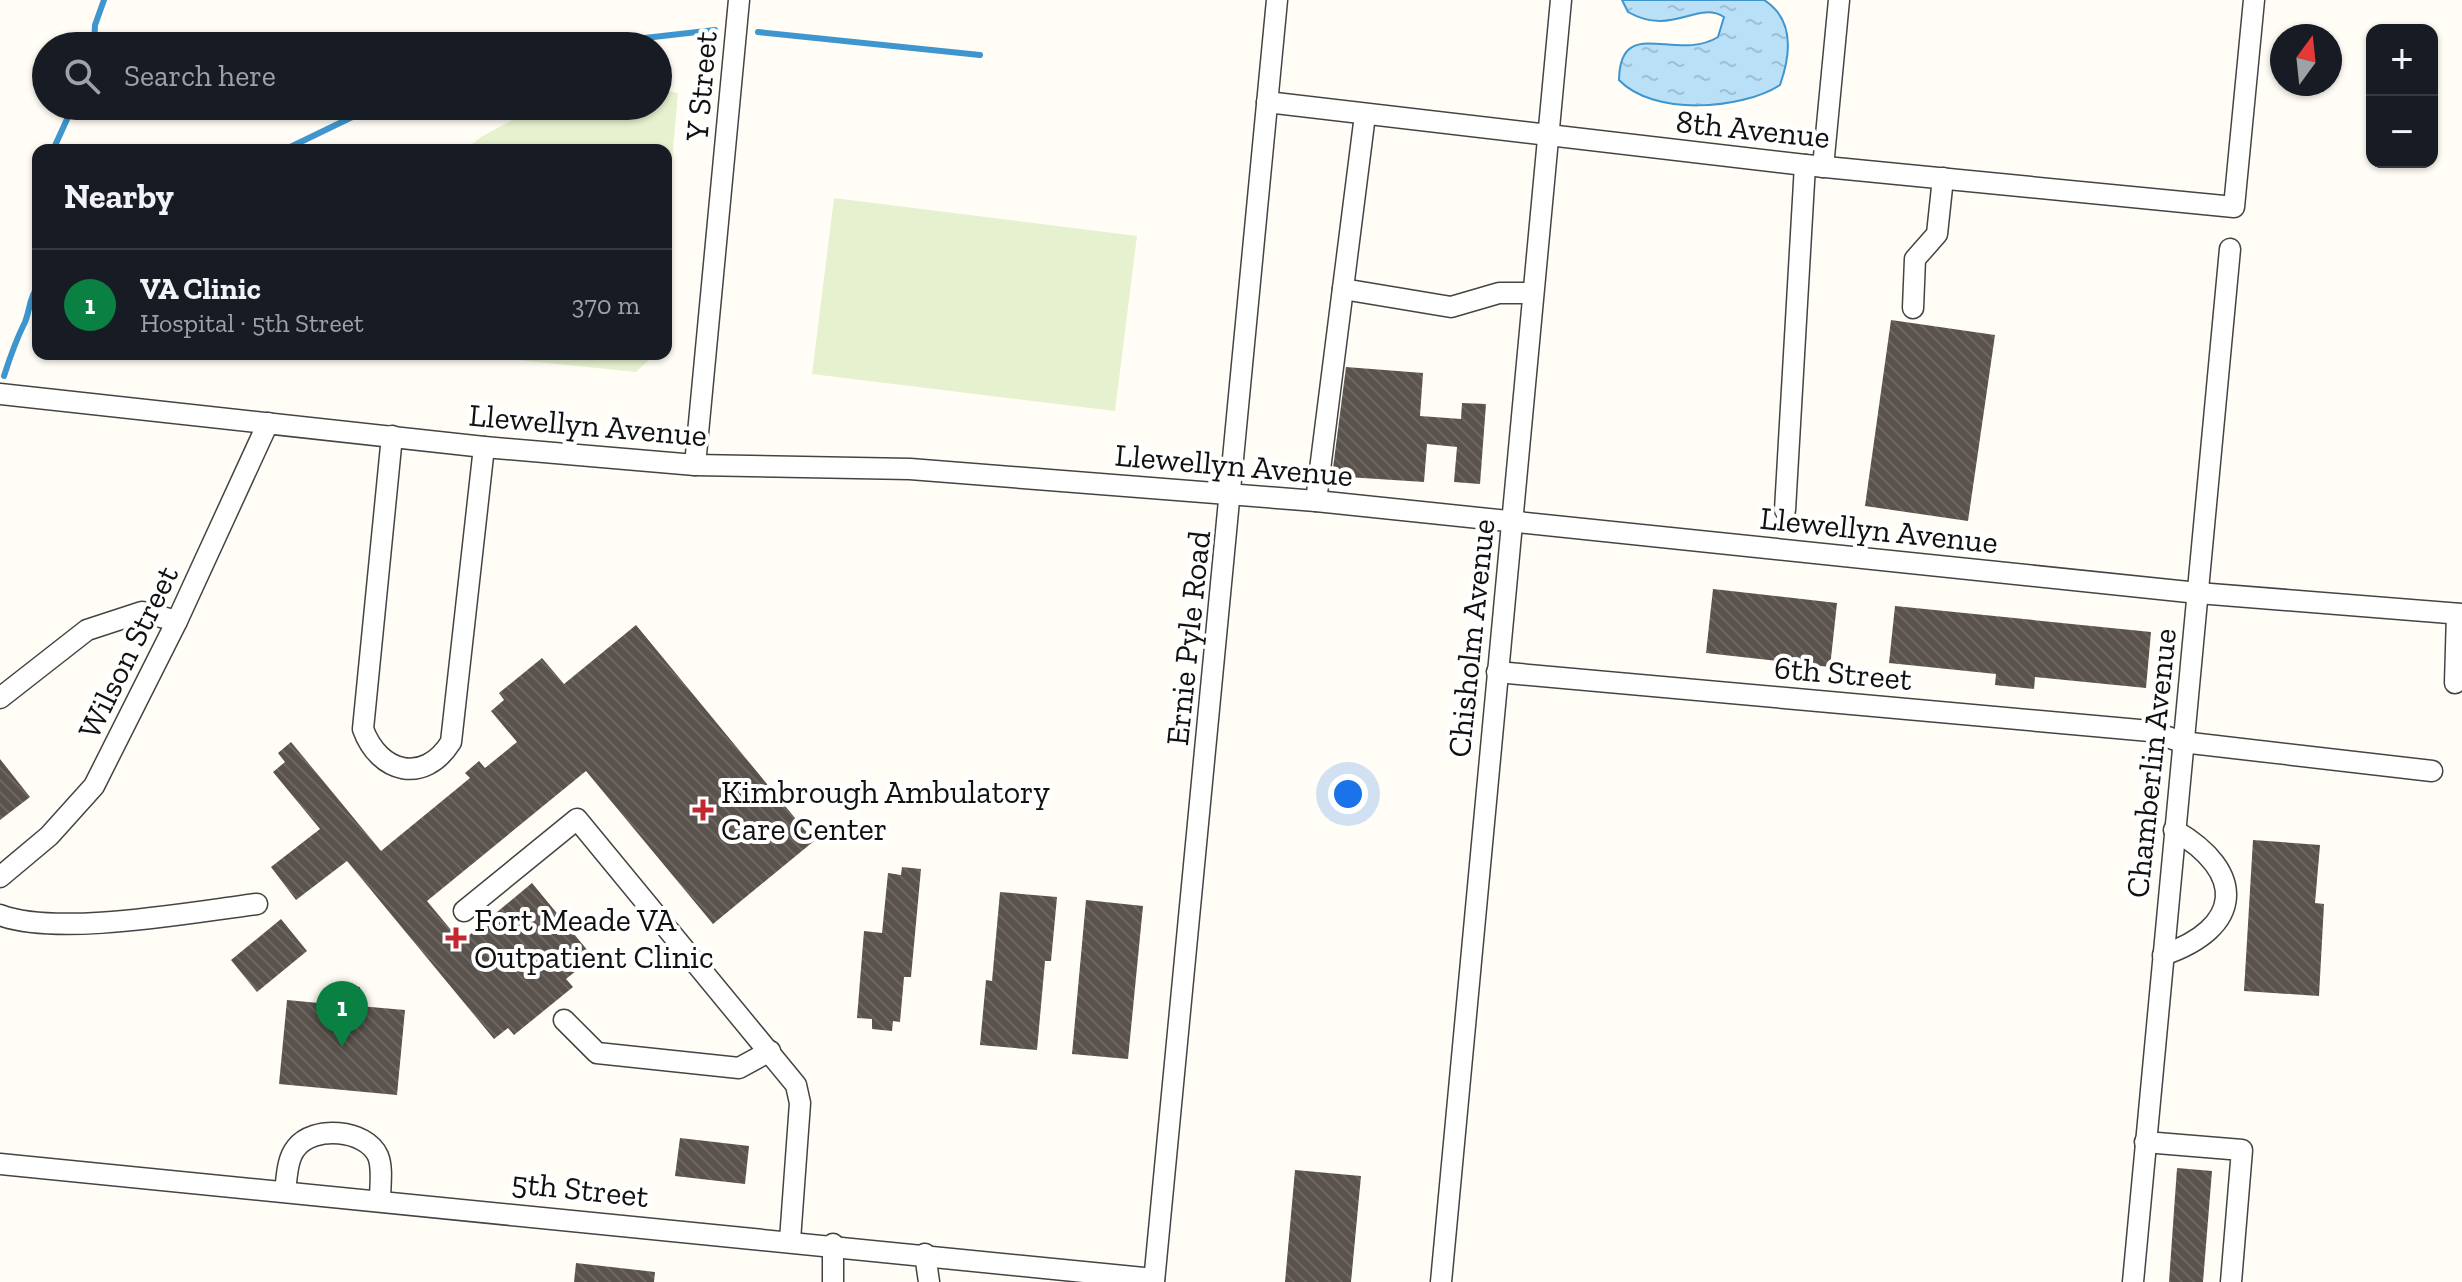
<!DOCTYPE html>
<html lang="en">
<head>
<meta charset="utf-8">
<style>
	body { margin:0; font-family:"Zilla Slab",serif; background:#242831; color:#f1f3f6 }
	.controls { position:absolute; right:24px; top:24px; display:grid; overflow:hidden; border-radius:16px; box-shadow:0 2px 6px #0004 }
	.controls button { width:72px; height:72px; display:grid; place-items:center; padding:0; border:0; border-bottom:2px solid #363941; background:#171b24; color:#f1f3f6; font:40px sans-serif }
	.compass { position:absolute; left:2270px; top:24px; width:72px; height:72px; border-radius:50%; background:#171b24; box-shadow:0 2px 6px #0004; rotate:15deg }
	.you { position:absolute; left:1348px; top:794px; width:28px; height:28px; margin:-20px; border:6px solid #fff; border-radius:50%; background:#1a73e8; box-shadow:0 0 0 12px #1a73e833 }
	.badge { display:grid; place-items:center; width:52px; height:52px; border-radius:50%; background:#0b8043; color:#fff; font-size:26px; font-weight:700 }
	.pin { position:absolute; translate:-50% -66px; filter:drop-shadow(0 2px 4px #0008) }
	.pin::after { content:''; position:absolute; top:42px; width:28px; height:24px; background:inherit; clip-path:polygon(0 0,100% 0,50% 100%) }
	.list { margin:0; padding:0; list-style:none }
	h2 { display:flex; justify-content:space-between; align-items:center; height:104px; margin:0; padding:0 32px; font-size:34px }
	h2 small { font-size:26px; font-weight:400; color:#9ea1a6 }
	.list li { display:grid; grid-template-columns:52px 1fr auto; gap:24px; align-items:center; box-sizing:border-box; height:112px; padding:0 32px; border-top:2px solid #363941 }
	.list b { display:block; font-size:30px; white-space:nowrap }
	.list p { margin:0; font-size:26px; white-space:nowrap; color:#9ea1a6 }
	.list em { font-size:26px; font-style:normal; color:#9ea1a6 }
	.icon { flex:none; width:44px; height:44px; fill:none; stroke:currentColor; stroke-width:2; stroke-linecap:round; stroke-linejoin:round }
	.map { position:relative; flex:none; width:2462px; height:1282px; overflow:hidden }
	.search { position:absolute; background:#171b24; box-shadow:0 2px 6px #0004; left:32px; top:32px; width:640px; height:88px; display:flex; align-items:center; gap:20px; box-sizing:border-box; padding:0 28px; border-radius:44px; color:#9ea1a6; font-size:30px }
	.panel { position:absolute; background:#171b24; box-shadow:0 2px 6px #0004; left:32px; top:144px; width:640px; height:216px; border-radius:16px }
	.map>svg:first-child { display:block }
</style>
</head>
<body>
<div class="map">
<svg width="2462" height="1282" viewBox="0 0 2462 1282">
	<defs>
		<pattern id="water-ripples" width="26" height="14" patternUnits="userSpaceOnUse" patternTransform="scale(2)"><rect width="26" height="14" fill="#b9e0f7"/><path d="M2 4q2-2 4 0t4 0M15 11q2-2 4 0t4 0" fill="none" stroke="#9ebfd3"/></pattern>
		<pattern id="building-back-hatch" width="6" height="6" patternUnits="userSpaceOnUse" patternTransform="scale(2)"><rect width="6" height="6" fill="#5a524d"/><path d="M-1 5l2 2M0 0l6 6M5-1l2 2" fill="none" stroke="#6d6662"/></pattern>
	</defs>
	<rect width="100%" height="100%" fill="#fffdf5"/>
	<g fill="#e6f2cf">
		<path d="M658,90L678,93L666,228V150H465L481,137L538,106H658Z"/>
		<path d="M834,198L1137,236L1115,411L812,374Z"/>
		<path d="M459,354H655L636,372Z"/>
	</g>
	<path fill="url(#water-ripples)" stroke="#3f96cf" stroke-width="2" d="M1622,0H1764C1794,19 1791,54 1780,85C1741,110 1653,116 1619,80C1620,14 1676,63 1718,37L1724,17C1697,0 1672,37 1628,12Z"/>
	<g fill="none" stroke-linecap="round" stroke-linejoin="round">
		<g stroke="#3f96cf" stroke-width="6">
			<path d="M758,32L980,55"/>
			<path d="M94,46L95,25L104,0"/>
			<path d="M574,46L715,30"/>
			<path d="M53,150L73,106"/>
			<path d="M284,150L375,106"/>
			<path d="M4,376C10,357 16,340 25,322C30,310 29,298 38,286"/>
		</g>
	</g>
	<g fill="url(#building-back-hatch)">
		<path d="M1891,320L1995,335L1968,521L1865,506Z"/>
		<path d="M1346,367L1423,373L1420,416L1461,419L1462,403L1486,404L1480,484L1454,482L1457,447L1427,444L1424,482L1332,476Z"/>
		<path d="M1713,589L1837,603L1830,667L1706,653Z"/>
		<path d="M1895,606L2151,632L2146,688L2035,677L2034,689L1995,685L1996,674L1889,663Z"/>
		<path d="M636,625L814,841L713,924L586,771L427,901L461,942L532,883L593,957L566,979L573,987L514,1035L508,1028L494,1039L347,861L296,900L271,867L320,829L273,772L285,762L278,753L291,742L381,851L470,778L465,773L479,761L485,768L517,742L491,711L504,700L499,693L542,658L564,684Z"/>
		<path d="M0,759L30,797L0,820Z"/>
		<path d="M2253,840L2320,845L2315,903L2324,904L2319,996L2244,991Z"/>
		<path d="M902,867L921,869L911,977H904L900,1022L893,1021L892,1031L872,1029V1019L857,1018L864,931L882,933L888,873L901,875Z"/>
		<path d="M1000,892L1057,897L1051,961H1045L1037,1050L980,1045L986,980L992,981Z"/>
		<path d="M1086,900L1143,906L1128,1059L1072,1054Z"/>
		<path d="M281,919L307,951L257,992L231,960Z"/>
		<path d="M331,984L360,987L359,1006L405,1010L397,1095L279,1084L287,1000L329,1004Z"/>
		<path d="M680,1138L749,1146L745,1184L675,1176Z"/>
		<path d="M2177,1168L2212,1171L2203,1282H2169Z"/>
		<path d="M1295,1170L1361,1176L1351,1282H1285Z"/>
		<path d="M576,1263L655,1272L654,1282H574Z"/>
	</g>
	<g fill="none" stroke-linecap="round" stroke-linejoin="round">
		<g stroke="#444" stroke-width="23">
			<g id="minor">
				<path d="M1267,102L1805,165L2234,207L2254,0"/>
				<path d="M1823,167L1839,0"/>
				<path d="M1343,289L1451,307L1499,293H1533"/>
				<path d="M1913,308L1915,259L1937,234L1943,178"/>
				<path d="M0,394L484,447L695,465L910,469L1316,501L2198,593L2462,614"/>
				<path d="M392,436L363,729C379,773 424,785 451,742L484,447"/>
				<path d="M695,465L739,0"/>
				<path d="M1316,501L1365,115"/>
				<path d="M1785,510L1805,165"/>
				<path d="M1497,672L2150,731L2182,742L2432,771"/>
				<path d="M2455,683L2457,614"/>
				<path d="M0,698L87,630L142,612L177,621"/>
				<path d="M0,877L49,836L94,786L177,621L268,423"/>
				<path d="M464,911L577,819L796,1085L800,1103L790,1240"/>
				<path d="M0,915C58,937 192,912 257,904"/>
				<path d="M2163,955C2243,928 2247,872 2174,830"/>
				<path d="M564,1020L597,1053L739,1068L770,1051"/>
				<path d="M2145,1142L2242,1150L2231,1282"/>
				<path d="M0,1164L1154,1279"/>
				<path d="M285,1191C287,1177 287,1159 296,1148C313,1125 366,1129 378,1156C383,1168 380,1186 380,1200"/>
				<path d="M925,1254L929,1282"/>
				<path d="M833,1282V1244"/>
				<path d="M1154,1282L1277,0"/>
				<path d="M1441,1282L1561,0"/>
				<path d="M2133,1282L2230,249"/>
			</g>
		</g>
		<use href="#minor" stroke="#fff" stroke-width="20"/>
	</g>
	<g fill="#c4262e" stroke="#fff" stroke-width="3">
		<path d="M699 798h8v8h8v8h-8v8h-8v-8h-8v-8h8z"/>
		<path d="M452 926h8v8h8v8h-8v8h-8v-8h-8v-8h8z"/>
	</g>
	<g text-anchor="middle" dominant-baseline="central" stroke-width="8" stroke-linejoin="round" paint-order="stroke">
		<g font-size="32" fill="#111" stroke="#fff">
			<text transform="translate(701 86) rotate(-85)">Y Street</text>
			<text transform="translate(1753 129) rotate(6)">8th Avenue</text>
			<text transform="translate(588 425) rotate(5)">Llewellyn Avenue</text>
			<text transform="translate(1234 465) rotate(5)">Llewellyn Avenue</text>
			<text transform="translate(1879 530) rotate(6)">Llewellyn Avenue</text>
			<text transform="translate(1188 638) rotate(-84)">Ernie Pyle Road</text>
			<text transform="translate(1471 638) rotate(-84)">Chisholm Avenue</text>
			<text transform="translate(128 652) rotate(-64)">Wilson Street</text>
			<text transform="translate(1843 673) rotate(5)">6th Street</text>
			<text transform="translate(2151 763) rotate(-84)">Chamberlin Avenue</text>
			<text transform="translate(580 1189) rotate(6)">5th Street</text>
		</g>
		<g font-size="32" fill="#111" stroke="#fff" text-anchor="start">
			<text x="721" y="792">Kimbrough Ambulatory<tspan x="721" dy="37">Care Center</tspan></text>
			<text x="474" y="920">Fort Meade VA<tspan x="474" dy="37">Outpatient Clinic</tspan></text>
		</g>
	</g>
</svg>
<div class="controls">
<button>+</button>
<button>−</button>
</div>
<svg class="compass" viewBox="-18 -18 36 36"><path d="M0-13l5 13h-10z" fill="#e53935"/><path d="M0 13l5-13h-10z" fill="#9ea1a6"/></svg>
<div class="you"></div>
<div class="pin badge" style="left:342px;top:1047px">1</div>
<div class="search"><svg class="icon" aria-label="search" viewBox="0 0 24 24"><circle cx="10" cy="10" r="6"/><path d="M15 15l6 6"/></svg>Search here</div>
<section class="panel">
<h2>Nearby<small></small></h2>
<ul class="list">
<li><span class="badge">1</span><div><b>VA Clinic</b><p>Hospital · 5th Street</p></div><em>370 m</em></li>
</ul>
</section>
</div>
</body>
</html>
